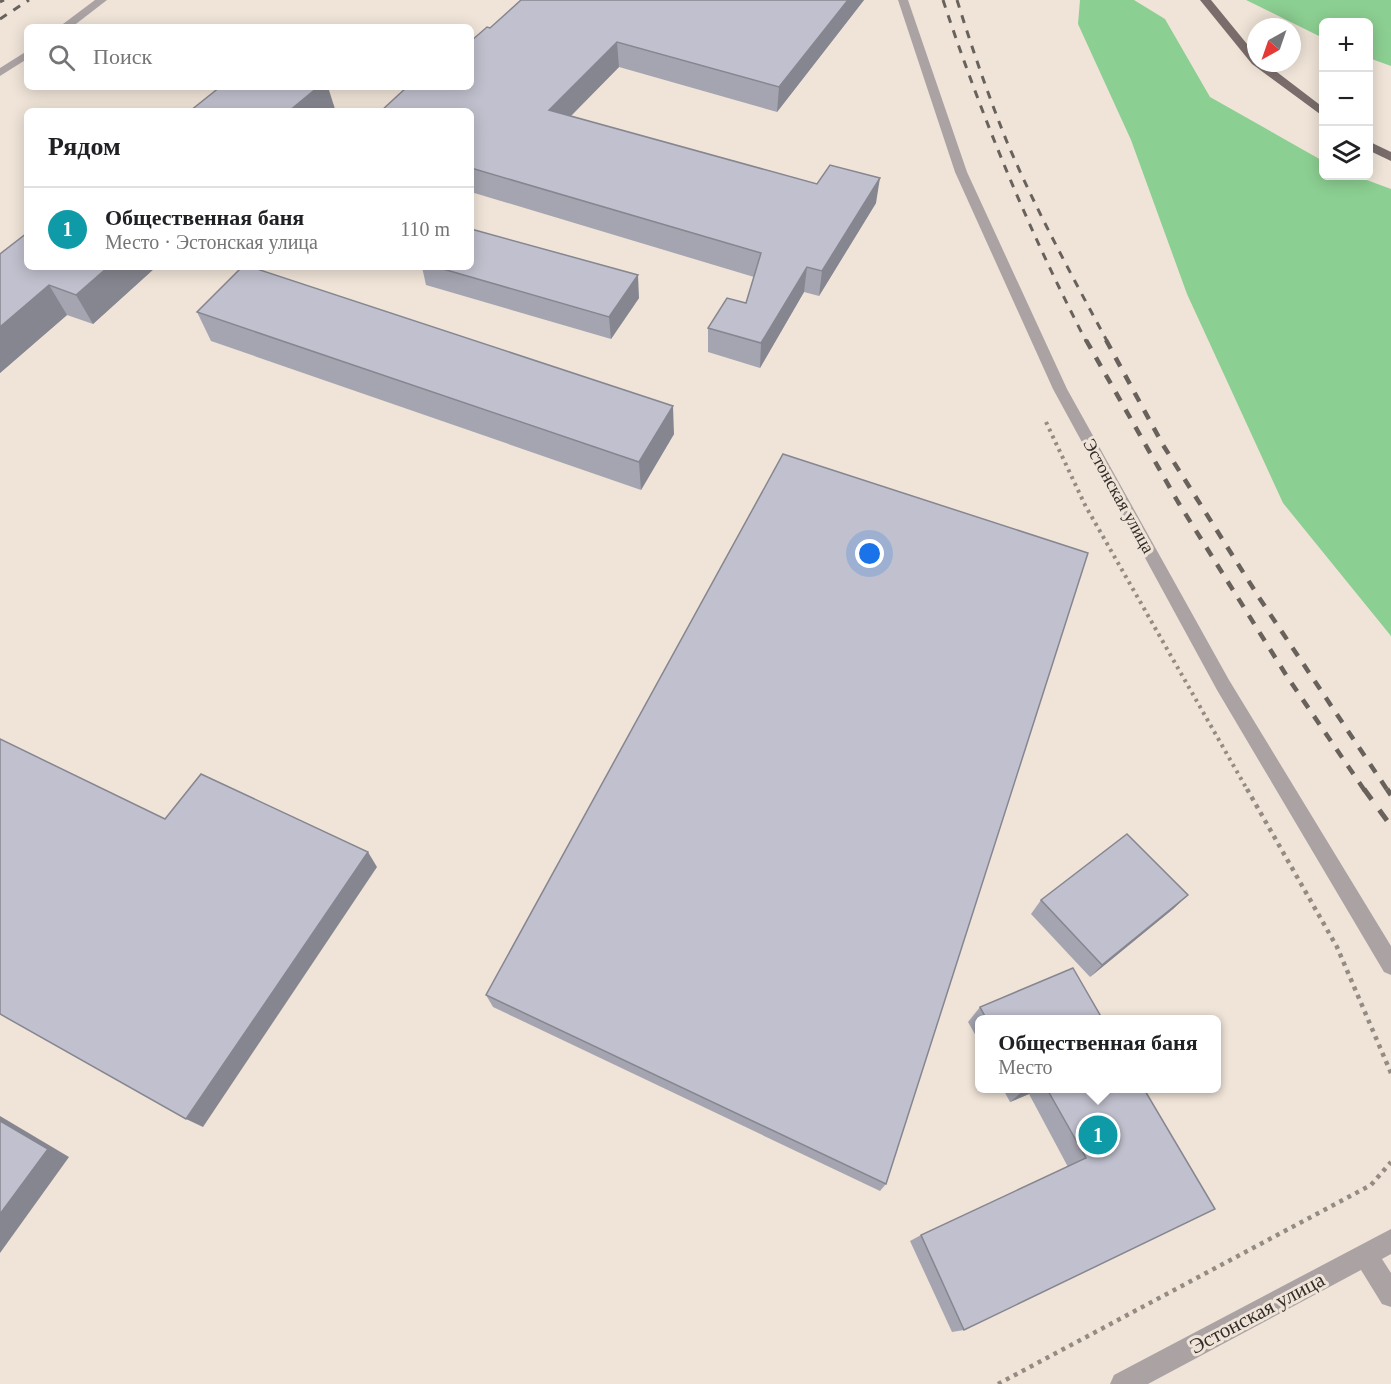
<!DOCTYPE html>
<html lang="ru">
<head>
<meta charset="utf-8">
<style>
	body { margin:0; font-family:"Times New Roman",serif; background:#f6f6f6; color:#202124 }
	.controls { position:absolute; right:18px; top:18px; display:grid; overflow:hidden; border-radius:9px; box-shadow:0 3px 15px #0003 }
	.controls button { width:54px; height:54px; display:grid; place-items:center; padding:0; border:0; border-bottom:2px solid #e0e0e0; background:#fff; color:#202124; font:30px sans-serif }
	.compass { position:absolute; left:1247px; top:18px; width:54px; height:54px; border-radius:50%; background:#fff; box-shadow:0 3px 15px #0003; rotate:220deg }
	.you { position:absolute; left:870px; top:554px; width:21px; height:21px; margin:-15px; border:4px solid #fff; border-radius:50%; background:#1a73e8; box-shadow:0 0 0 9px #1a73e833 }
	.badge { display:grid; place-items:center; width:39px; height:39px; border-radius:50%; background:#0f766e; color:#fff; font-size:20px; font-weight:700 }
	.pin { position:absolute; translate:-50% -50%; border:3px solid #fff; box-shadow:0 2px 6px #0006 }
	.popup { position:absolute; left:975px; top:1015px; width:246px; height:78px; box-sizing:border-box; display:grid; place-content:center; border-radius:9px; background:#fff; filter:drop-shadow(0 2px 4px #0005); font-size:20px; white-space:nowrap; color:#757577 }
	.popup b { font-size:22px; color:#202124 }
	.popup::after { content:''; position:absolute; left:50%; top:100%; margin-left:-12px; border:12px solid transparent; border-top-color:#fff }
	.list { margin:0; padding:0; list-style:none }
	h2 { display:flex; justify-content:space-between; align-items:center; height:78px; margin:0; padding:0 24px; font-size:26px }
	h2 small { font-size:20px; font-weight:400; color:#757577 }
	.list li { display:grid; grid-template-columns:39px 1fr auto; gap:18px; align-items:center; box-sizing:border-box; height:84px; padding:0 24px; border-top:2px solid #e0e0e0 }
	.list b { display:block; font-size:22px; white-space:nowrap }
	.list p { margin:0; font-size:20px; white-space:nowrap; color:#757577 }
	.list em { font-size:20px; font-style:normal; color:#757577 }
	.icon { flex:none; width:33px; height:33px; fill:none; stroke:currentColor; stroke-width:2; stroke-linecap:round; stroke-linejoin:round }
	.map { position:relative; flex:none; width:1391px; height:1384px; overflow:hidden }
	.search { position:absolute; background:#fff; box-shadow:0 3px 15px #0003; left:24px; top:24px; width:450px; height:66px; display:flex; align-items:center; gap:15px; box-sizing:border-box; padding:0 21px; border-radius:9px; color:#757577; font-size:22px }
	.panel { position:absolute; background:#fff; box-shadow:0 3px 15px #0003; left:24px; top:108px; width:450px; height:162px; border-radius:9px }
	.map>svg:first-child { display:block }
</style>
</head>
<body>
<div class="map">
<svg width="1391" height="1384" viewBox="0 0 1391 1384">
	<rect width="100%" height="100%" fill="#f0e4d8"/>
	<g fill="#8ccf92">
		<path d="M1080,0H1134L1165,19L1210,97L1323,161L1324,176H1356L1391,189V636L1283,503L1187,294L1131,140L1078,24Z"/>
		<path d="M1246,0H1391V66L1369,58L1368,22H1324L1323,38Z"/>
	</g>
	<g fill="none" stroke-linecap="round" stroke-linejoin="round">
		<path stroke="#948b83" stroke-width="4" stroke-dasharray="3 4.5" stroke-linecap="butt" d="M1046,422L1085,505L1248,791"/>
		<g stroke="#948b83" stroke-width="4.5" stroke-dasharray="4 5" stroke-linecap="butt">
			<path d="M1247,789L1337,947L1391,1073"/>
			<path d="M998,1384L1371,1185L1391,1162"/>
		</g>
		<g fill="#aba3a3" fill-rule="evenodd">
			<path d="M95,0H107L72,27H59Z"/>
			<path d="M898,0H908L967,172L1067,389L1229,680L1391,946V975L1384,972L1217,690L1053,389L955,172Z"/>
			<path d="M27,51V59L0,76V68Z"/>
			<path d="M1391,1229V1254L1382,1259L1391,1273V1307L1382,1304L1361,1270L1148,1384H1110L1114,1375Z"/>
		</g>
		<g fill="#796c6b" fill-rule="evenodd">
			<path d="M1200,0H1211L1256,55V63H1265L1324,108V117L1252,64Z"/>
			<path d="M1368,141L1391,152V161L1368,150Z"/>
		</g>
		<g stroke="#69625c" stroke-width="3" stroke-dasharray="8 8" stroke-linecap="butt">
			<path d="M943,0C982,118 1029,231 1086,341"/>
			<path d="M957,0C972,48 988,95 1007,142C1036,210 1072,276 1107,341"/>
			<path d="M0,2L4,0"/>
			<path d="M0,19L29,0"/>
		</g>
		<g stroke="#69625c" stroke-width="4.5" stroke-dasharray="10 10" stroke-linecap="butt">
			<path d="M1086,340L1178,502L1288,678L1365,791"/>
			<path d="M1106,340L1163,445L1260,599L1388,791"/>
		</g>
		<g stroke="#69625c" stroke-width="5" stroke-dasharray="13 13" stroke-linecap="butt">
			<path d="M1364,789L1391,826"/>
			<path d="M1387,789L1391,795"/>
		</g>
	</g>
	<g fill="#a5a5b1">
		<path d="M864,0L777,112L619,67L571,116L876,203L819,296L804,292L760,368L708,352V328L746,303L754,277L471,192V87L490,28Z"/>
		<path d="M0,254L156,267L93,324L67,315L0,373Z"/>
		<path d="M422,267H471L639,298L611,339L426,285Z"/>
		<path d="M197,312L674,434L641,490L211,341Z"/>
		<path d="M1188,895L1173,909L1090,977L1031,914L1041,900Z"/>
		<path d="M486,995L886,1184L880,1191L493,1007Z"/>
		<path d="M980,1007L1103,1020H980V1043L968,1022Z"/>
		<path d="M1003,1089H1144L964,1330L952,1332L910,1241L921,1235L1068,1167L1029,1094L1010,1102Z"/>
	</g>
	<g fill="#868690">
		<path d="M848,0H864L777,112L779,87Z"/>
		<path d="M617,42L619,67L552,135L549,110Z"/>
		<path d="M318,87H328L335,109L333,111H289Z"/>
		<path d="M880,178L876,203L819,296L822,271Z"/>
		<path d="M108,267H156L93,324L76,295Z"/>
		<path d="M807,267L804,292L760,368L761,343Z"/>
		<path d="M638,275L639,298L611,339L609,317Z"/>
		<path d="M49,285L67,315L0,373V327Z"/>
		<path d="M673,406L674,434L641,490L639,462Z"/>
		<path d="M368,852L377,867L203,1127L186,1119Z"/>
		<path d="M1188,895L1173,909L1090,977L1102,965Z"/>
		<path d="M1027,1089H1035L1029,1094L1010,1102L1024,1090Z"/>
		<path d="M0,1116L69,1157L0,1253Z"/>
	</g>
	<g fill="#c0c0ce" stroke="#868690" stroke-width="1.5">
		<path d="M521,0H848L779,87L617,42L549,110L817,184L830,165L880,178L822,271L807,267L761,343L708,328L727,298L746,303L761,253L471,168V111H381L407,87H471V41L487,27L490,28Z"/>
		<path d="M220,87H318L289,111H190Z"/>
		<path d="M471,229L638,275L609,317L436,267H471Z"/>
		<path d="M27,233V267H108L76,295L49,285L0,327V254Z"/>
		<path d="M242,267H251L673,406L639,462L197,312Z"/>
		<path d="M783,454L1088,553L886,1184L486,995Z"/>
		<path d="M0,739L165,819L201,774L368,852L186,1119L0,1014Z"/>
		<path d="M1127,834L1188,895L1102,965L1041,900Z"/>
		<path d="M1073,968L1103,1020H987L980,1007Z"/>
		<path d="M1047,1089H1144L1215,1209L964,1330L921,1235L1086,1158Z"/>
		<path d="M0,1121L48,1149L0,1214Z"/>
	</g>
	<g text-anchor="middle" dominant-baseline="central" stroke-width="6" stroke-linejoin="round" paint-order="stroke">
		<g font-size="18" fill="#322d29" stroke="#f0e4d8">
			<text transform="translate(1119 496) rotate(61)">Эстонская улица</text>
		</g>
		<g font-size="21" fill="#322d29" stroke="#f0e4d8">
			<text transform="translate(1257 1313) rotate(-28)">Эстонская улица</text>
		</g>
	</g>
</svg>
<div class="controls">
<button>+</button>
<button>−</button>
<button><svg class="icon" aria-label="layers" viewBox="0 0 24 24"><path d="M12 4l9 5-9 5-9-5zM3 14l9 5 9-5"/></svg></button>
</div>
<svg class="compass" viewBox="-18 -18 36 36"><path d="M0-13l5 13h-10z" fill="#e53935"/><path d="M0 13l5-13h-10z" fill="#757577"/></svg>
<div class="you"></div>
<div class="pin badge" style="left:1098px;top:1135px;background:#0f9aa8">1</div>
<div class="popup"><b>Общественная баня</b>Место</div>
<div class="search"><svg class="icon" aria-label="search" viewBox="0 0 24 24"><circle cx="10" cy="10" r="6"/><path d="M15 15l6 6"/></svg>Поиск</div>
<section class="panel">
<h2>Рядом<small></small></h2>
<ul class="list">
<li><span class="badge" style="background:#0f9aa8">1</span><div><b>Общественная баня</b><p>Место · Эстонская улица</p></div><em>110 m</em></li>
</ul>
</section>
</div>
</body>
</html>
